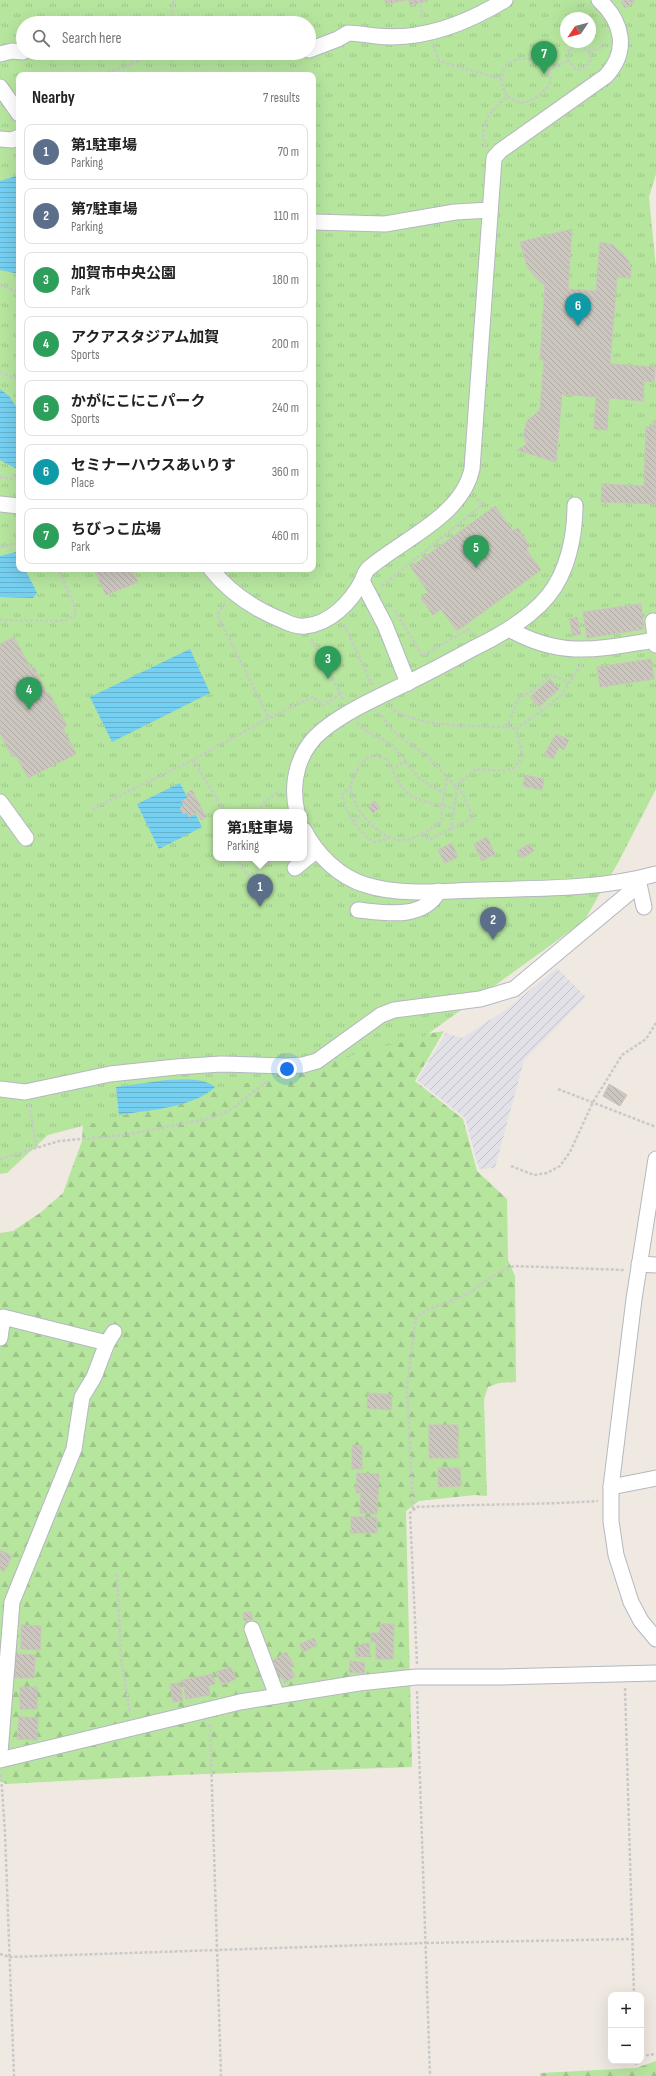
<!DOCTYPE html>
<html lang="en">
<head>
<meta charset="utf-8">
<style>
	body { margin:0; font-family:"Sofia Sans Condensed","Noto Sans JP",sans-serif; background:#f2f2f2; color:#222 }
	.controls { position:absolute; right:12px; bottom:12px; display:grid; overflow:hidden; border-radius:8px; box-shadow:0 4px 16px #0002 }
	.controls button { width:36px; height:36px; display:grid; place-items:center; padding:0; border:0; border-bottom:1px solid #e0e0e0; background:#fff; color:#222; font:20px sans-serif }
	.compass { position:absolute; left:560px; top:12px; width:36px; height:36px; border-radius:50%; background:#fff; box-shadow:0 4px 16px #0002; rotate:235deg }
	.you { position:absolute; left:287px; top:1069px; width:14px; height:14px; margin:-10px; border:3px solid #fff; border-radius:50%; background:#1a73e8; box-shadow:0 0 0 6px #1a73e833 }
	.badge { display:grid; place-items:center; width:26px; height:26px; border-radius:50%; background:#db2777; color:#fff; font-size:13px; font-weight:700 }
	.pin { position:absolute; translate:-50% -33px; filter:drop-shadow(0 1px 2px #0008) }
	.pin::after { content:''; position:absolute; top:21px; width:14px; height:12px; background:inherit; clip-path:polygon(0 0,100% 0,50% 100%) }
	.popup { position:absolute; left:213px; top:809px; width:94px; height:52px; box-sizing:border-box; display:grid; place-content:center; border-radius:8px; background:#fff; filter:drop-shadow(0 1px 3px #0005); font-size:13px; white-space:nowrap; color:#767676 }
	.popup b { font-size:15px; color:#222 }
	.popup::after { content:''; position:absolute; left:50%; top:100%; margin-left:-8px; border:8px solid transparent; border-top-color:#fff }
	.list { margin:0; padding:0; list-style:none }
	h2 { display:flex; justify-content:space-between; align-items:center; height:52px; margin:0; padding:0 16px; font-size:17px }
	h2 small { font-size:13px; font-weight:400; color:#767676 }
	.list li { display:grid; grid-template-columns:26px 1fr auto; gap:12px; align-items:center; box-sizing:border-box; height:56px; margin:0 8px 8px; padding:0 8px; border:1px solid #e0e0e0; border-radius:8px }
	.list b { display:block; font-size:15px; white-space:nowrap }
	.list p { margin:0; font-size:13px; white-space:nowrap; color:#767676 }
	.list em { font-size:13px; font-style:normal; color:#767676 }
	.icon { flex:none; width:22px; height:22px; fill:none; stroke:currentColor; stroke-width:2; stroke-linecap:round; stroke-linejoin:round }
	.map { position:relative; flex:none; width:656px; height:2076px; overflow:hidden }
	.search { position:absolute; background:#fff; box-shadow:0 4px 16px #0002; left:16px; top:16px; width:300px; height:44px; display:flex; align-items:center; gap:10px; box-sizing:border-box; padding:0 14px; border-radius:22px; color:#767676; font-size:15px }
	.panel { position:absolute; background:#fff; box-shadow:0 4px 16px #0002; left:16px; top:72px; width:300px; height:500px; border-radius:8px }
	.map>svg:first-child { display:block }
</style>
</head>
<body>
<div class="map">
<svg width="656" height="2076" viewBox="0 0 656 2076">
	<defs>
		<pattern id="industrial-furrows" width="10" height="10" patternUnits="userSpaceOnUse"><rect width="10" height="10" fill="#e3e1e8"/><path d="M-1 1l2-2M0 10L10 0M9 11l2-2" fill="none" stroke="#c3c1c7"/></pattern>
		<pattern id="forest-firs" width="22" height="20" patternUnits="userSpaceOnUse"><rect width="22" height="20" fill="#b6e59e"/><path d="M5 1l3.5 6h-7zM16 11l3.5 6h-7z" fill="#9dc588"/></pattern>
		<pattern id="park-tufts" width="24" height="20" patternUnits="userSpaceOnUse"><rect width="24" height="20" fill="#b6e59e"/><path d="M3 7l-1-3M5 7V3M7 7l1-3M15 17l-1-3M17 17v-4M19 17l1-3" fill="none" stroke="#9dc588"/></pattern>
		<pattern id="water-rules" width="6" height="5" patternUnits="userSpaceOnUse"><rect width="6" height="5" fill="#75cff0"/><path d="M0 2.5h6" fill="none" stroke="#66b2ce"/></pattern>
		<pattern id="building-back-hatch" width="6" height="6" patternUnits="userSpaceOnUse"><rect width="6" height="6" fill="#cbc7bf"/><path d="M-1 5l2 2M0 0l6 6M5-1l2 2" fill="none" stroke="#afaba4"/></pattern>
	</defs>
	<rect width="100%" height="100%" fill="#efe9e1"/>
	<path fill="url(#industrial-furrows)" d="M557,968L586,997L524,1060L495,1168L479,1169L465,1118L417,1080L446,1033L462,1038L507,1009Z"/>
	<g fill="url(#forest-firs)">
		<path d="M444,1031L415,1081L463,1119L477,1171L507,1199L508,1260L515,1276L516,1382L499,1383L488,1387L484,1399L487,1496L475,1495L419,1501L406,1511L412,1767L177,1775L6,1784L0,1781V1233L13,1231L40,1213L63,1193L82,1141L84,1102L393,1039Z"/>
		<path d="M656,2061V2076H540V2073L636,2068Z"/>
	</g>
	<path fill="url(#park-tufts)" fill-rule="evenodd" d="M0,0H656V174L649,197L656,268V789L619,861L584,921L425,1036L48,1135L7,1173L0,1174ZM566,18H590V42H566ZM23,23H309V53H23ZM19,75H313V569H19ZM216,812H304V858H216Z"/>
	<g fill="url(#water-rules)">
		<path d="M19,175V274L0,270V181Z"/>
		<path d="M0,389L9,396L18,409L19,470L0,460Z"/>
		<path d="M16,552L19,558V569H25L37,593L33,598L0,597V556Z"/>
		<path d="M190,649L210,693L112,742L90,697Z"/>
		<path d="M180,783L202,827L159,849L137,804Z"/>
		<path d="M166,1080C181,1080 203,1077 215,1087C193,1108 148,1110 119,1115L116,1087Z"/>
	</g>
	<g fill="url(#building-back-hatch)" stroke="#cbc5ba">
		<path d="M385,0H407L386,4Z"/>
		<path d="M409,0H427L428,1L410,5Z"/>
		<path d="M624,0H634L635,1L625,8L621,2Z"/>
		<path d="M572,229L568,289L596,291L600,242L613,245L624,255L629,262L631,269L630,278L617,277L610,364L655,367L654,382L644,381L643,401L609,398L607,430L594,429L596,397L562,394L556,462L517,450L527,444L523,436L527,421L540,410L544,360H540L545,286L535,277L527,266L520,242Z"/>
		<path d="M653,421H656V504L601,502L602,484L644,486L646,427H653Z"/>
		<path d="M495,506L513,531L518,528L530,546L526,549L541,570L457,631L441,609L433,615L421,598L428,592L411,567Z"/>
		<path d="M94,569H131L138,582L106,595Z"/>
		<path d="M641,604L644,629L587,638L583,612Z"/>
		<path d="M577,617L581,634L573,636L569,619Z"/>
		<path d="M14,637L31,669L34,667L47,694L49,693L67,726L63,728L76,754L28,778L16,755L12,757L0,733V644Z"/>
		<path d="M651,659L654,679L600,687L597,667Z"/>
		<path d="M550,679L559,689L539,707L530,697Z"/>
		<path d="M556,734L569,740L564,750L559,747L553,759L544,755Z"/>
		<path d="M525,775L544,779L542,790L523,786Z"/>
		<path d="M192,790L206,817L201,820L197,813L189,817L187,812L183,814L180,808L184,806L182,801L189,797L187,793Z"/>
		<path d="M375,801L380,808L373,813L368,806Z"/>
		<path d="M487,837L495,854L482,861L474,844Z"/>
		<path d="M452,843L458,857L445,863L438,850Z"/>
		<path d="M529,844L534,851L522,858L517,851Z"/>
		<path d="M609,1084L627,1095L620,1106L603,1096Z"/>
		<path d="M368,1393L392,1395L391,1410L367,1408Z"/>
		<rect x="429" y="1425" width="29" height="33"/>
		<path d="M352,1445L362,1446V1469H352Z"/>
		<path d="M438,1468H460L461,1486L438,1487Z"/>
		<path d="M357,1473L379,1474L377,1514L360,1513L361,1493H356Z"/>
		<rect x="351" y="1517" width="26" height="16"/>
		<path d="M0,1550L12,1556L4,1572L0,1569Z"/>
		<path d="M251,1612L253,1619L244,1621L243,1613Z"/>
		<path d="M380,1624H394L393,1659H376V1642H371V1633H380Z"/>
		<path d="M21,1625L41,1626L40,1650L21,1649Z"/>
		<path d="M314,1638L317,1645L303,1652L300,1644Z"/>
		<path d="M369,1643L370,1656L356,1657L355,1649L362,1644Z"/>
		<path d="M286,1652L294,1665L290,1668L295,1676L285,1683L271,1662Z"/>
		<path d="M15,1654L35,1655L34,1678H15Z"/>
		<path d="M350,1661L365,1663L364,1673L349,1672Z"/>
		<path d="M231,1667L236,1679L222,1685L216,1672Z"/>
		<path d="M213,1674L215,1684L208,1686L210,1695L186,1699L182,1680Z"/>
		<path d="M180,1683L183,1701L173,1702L170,1684Z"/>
		<rect x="20" y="1687" width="17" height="22"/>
		<path d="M19,1717L38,1718L37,1740L17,1739Z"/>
	</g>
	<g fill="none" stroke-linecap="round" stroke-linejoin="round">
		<g stroke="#b4b7c1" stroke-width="17">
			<g id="minor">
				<path d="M309,50L338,39L348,33C357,33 366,35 376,36C421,41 467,23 505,0"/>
				<path d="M0,54L12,51L23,52"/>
				<path d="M0,87L19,114"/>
				<path d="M0,139L12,140L19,137"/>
				<path d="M313,222L385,224L455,212L490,210"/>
				<path d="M0,504L19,506"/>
				<path d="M211,569C230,593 256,610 284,621C290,624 298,627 305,626C330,624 351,602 362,581C364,576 365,571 369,568C403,539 462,516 472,469L494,158L500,151L606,76C629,51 623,22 599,0"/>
				<path d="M362,581L385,625L408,683"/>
				<path d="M653,621L656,645"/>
				<path d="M509,629C562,659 599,649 655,640"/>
				<path d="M0,802L26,838"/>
				<path d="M297,812C290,782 298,750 323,730C348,710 379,697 407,683C430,672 452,660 474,648C501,635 529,619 548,596C568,572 575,535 575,505"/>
				<path d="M304,830C317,855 339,877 366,885C401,896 442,891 478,890C537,888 598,890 656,874"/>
				<path d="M295,868L317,850"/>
				<path d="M358,910C387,913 423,920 439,891"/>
				<path d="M0,1089L25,1092L110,1074L176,1067L221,1064L285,1066L303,1065L317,1061L381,1015L394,1010L480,999L514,989L629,893L638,879L644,907"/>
				<path d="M656,1159L634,1299L611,1487V1521L616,1555L631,1602L641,1621L656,1639"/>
				<path d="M639,1264L656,1265"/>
				<path d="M0,1338L3,1317L107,1343"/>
				<path d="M611,1487L656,1478"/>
				<path d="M252,1629L277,1696"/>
				<path d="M0,1753L12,1602L74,1449L82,1397L94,1377L107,1343L114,1332"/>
				<path d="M0,1760L240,1702L359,1683L416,1677H503L656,1673"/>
			</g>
		</g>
		<g stroke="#c9c9c9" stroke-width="2.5" stroke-dasharray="3 2" stroke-linecap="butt">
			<path d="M419,0L423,19"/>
			<path d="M170,23L174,0"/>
			<path d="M433,45L439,61L501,79"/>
			<path d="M590,53L605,45"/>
			<path d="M548,71L568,60L569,50L578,45L583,46L590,53L591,60L583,69L576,70L568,60"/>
			<path d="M98,75L127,66L155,53"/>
			<path d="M485,147C479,121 490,113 507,96C484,55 545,44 551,81C545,93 533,102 520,103L507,96"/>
			<path d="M0,285L19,292"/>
			<path d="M0,372L19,381"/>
			<path d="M0,477L19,480"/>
			<path d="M0,547L19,543"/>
			<path d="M382,586L483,504L475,498"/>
			<path d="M225,603L217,615L269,718"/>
			<path d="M395,610L422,656L469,629L472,633"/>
			<path d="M0,620L58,621L67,620L75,615V607L58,569"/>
			<path d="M344,624L372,685"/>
			<path d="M311,639L344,700"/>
			<path d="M390,707C417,728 474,726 507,727L519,697L532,691L551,675L566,681L568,684"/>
			<path d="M377,713L382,716L394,732L428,757L463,794L473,818L428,840L423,834"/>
			<path d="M357,723C364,731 373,734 382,739C391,744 399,752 405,761L393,769"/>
			<path d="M507,727L516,729"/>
			<path d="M193,760L225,812"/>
			<path d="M405,761C416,777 427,785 444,793"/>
			<path d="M447,778L442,805V821C429,830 414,841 398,840C379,838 351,807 351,788C351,780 354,775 358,768C363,761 366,758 374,755L386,759C392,767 395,777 401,786C411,802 437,804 454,808"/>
			<path d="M351,786L342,794C346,813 358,832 374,842L389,838"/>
			<path d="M454,787L476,769L503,771L514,768L523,757L516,729L552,703L562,694L582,663"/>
			<path d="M92,809L193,760L269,718L313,697L323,706L341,693"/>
			<path d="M259,812L262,804L280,791"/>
			<path d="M353,821L363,814"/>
			<path d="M451,830L457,789"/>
			<path d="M239,858L238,862L248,876L274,859L282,862"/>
			<path d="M558,1089L656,1127"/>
			<path d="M29,1105L37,1147"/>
			<path d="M0,1159L59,1141L124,1135L207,1119L229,1111L269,1080"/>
			<path d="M511,1166L534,1175L547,1173L560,1166L570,1152L593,1102L622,1055L646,1039L656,1023"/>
			<path d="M413,1509L407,1386L416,1318C431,1305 445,1305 461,1297C480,1288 494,1271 515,1266L624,1270"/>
			<path d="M117,1574L121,1657L130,1714"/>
			<path d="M417,1664L410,1513L417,1507C477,1504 537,1505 598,1501"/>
			<path d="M625,1688L634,1995"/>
			<path d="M417,1691L430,2076"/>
			<path d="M210,1724L221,2076"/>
			<path d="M1,1774L5,1833L14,2076"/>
			<path d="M426,1943L632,1939"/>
			<path d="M0,1954L10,1957L426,1943"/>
			<path d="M641,2056L656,2054"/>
			<path d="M636,2065L637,2061"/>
		</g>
		<use href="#minor" stroke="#fff" stroke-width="15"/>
	</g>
</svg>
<div class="controls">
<button>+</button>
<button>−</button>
</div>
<svg class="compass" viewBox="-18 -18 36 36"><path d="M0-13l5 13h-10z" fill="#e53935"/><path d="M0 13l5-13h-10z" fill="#767676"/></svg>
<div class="you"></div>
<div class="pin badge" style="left:260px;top:907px;background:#5c6f8a">1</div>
<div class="popup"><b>第1駐車場</b>Parking</div>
<div class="pin badge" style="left:493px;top:940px;background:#5c6f8a">2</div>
<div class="pin badge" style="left:328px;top:679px;background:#2e9e5b">3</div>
<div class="pin badge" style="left:29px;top:710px;background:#2e9e5b">4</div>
<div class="pin badge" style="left:476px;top:568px;background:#2e9e5b">5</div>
<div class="pin badge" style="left:578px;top:326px;background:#0f9aa8">6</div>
<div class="pin badge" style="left:544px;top:74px;background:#2e9e5b">7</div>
<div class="search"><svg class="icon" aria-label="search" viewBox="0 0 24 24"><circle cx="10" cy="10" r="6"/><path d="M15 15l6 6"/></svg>Search here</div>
<section class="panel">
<h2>Nearby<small>7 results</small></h2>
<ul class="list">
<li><span class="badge" style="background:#5c6f8a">1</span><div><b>第1駐車場</b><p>Parking</p></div><em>70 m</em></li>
<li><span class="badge" style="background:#5c6f8a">2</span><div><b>第7駐車場</b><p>Parking</p></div><em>110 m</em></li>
<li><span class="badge" style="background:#2e9e5b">3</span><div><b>加賀市中央公園</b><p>Park</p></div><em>180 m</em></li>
<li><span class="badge" style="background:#2e9e5b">4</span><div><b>アクアスタジアム加賀</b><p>Sports</p></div><em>200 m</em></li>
<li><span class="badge" style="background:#2e9e5b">5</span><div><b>かがにこにこパーク</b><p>Sports</p></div><em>240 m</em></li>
<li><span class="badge" style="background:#0f9aa8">6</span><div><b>セミナーハウスあいりす</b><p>Place</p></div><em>360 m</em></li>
<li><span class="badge" style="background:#2e9e5b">7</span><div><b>ちびっこ広場</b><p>Park</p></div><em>460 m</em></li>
</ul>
</section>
</div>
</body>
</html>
